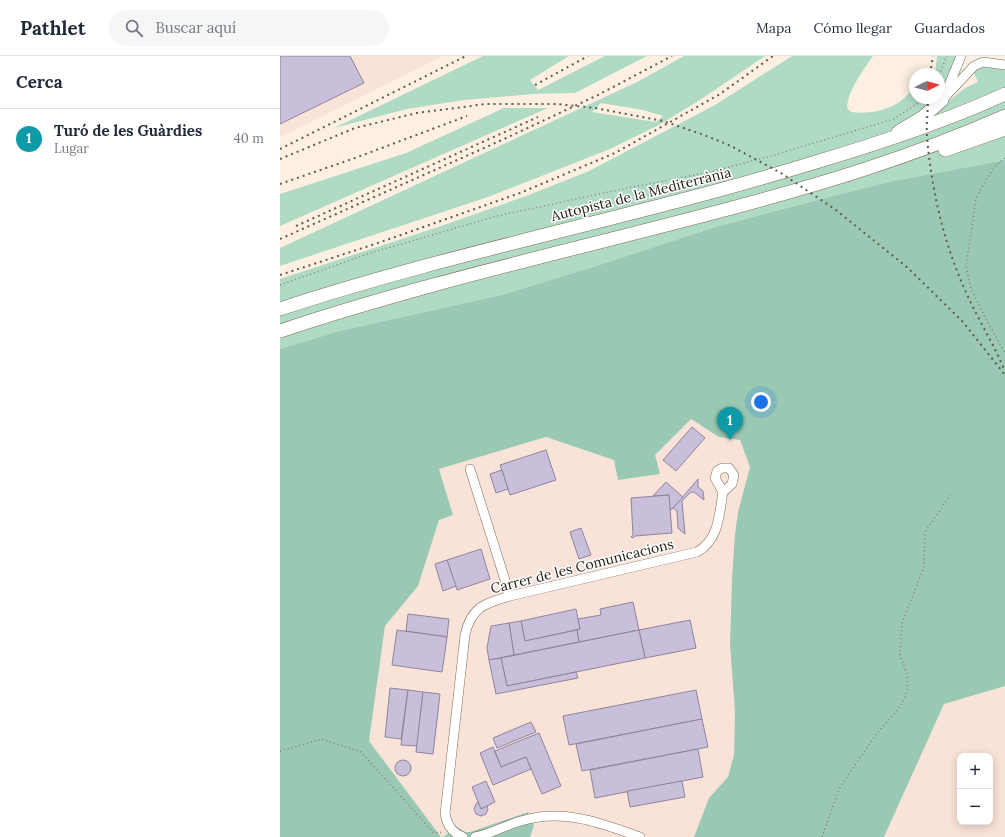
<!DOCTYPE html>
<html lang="es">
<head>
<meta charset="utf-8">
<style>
	body { margin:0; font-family:Lora,serif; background:#f6f6f7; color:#1f2937 }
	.controls { position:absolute; right:12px; bottom:12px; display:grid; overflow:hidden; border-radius:8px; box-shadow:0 2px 10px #0003 }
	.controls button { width:36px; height:36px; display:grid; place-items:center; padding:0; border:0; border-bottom:1px solid #e0e1e3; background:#fff; color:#1f2937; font:20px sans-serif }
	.compass { position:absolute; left:629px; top:12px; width:36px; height:36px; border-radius:50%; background:#fff; box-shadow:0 2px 10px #0003; rotate:85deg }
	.you { position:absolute; left:481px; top:346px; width:14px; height:14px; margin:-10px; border:3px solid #fff; border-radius:50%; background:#1a73e8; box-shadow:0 0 0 6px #1a73e833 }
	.badge { display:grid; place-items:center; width:26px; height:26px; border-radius:50%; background:#ea580c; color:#fff; font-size:13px; font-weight:700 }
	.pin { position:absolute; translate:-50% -33px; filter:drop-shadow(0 1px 2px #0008) }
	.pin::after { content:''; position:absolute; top:21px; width:14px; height:12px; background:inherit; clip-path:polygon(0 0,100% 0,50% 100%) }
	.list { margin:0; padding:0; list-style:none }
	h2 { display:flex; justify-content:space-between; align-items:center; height:52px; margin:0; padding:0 16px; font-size:17px }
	h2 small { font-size:13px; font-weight:400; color:#747a83 }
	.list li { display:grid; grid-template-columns:26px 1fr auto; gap:12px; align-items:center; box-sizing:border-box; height:60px; padding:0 16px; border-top:1px solid #e0e1e3 }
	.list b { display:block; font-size:15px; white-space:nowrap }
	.list p { margin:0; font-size:13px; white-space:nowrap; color:#747a83 }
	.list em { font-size:13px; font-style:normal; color:#747a83 }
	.icon { flex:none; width:22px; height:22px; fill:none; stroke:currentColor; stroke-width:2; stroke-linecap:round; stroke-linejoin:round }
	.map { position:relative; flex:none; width:725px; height:781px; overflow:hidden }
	header { display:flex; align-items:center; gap:24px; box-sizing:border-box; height:56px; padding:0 20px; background:#fff; border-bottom:1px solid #e0e1e3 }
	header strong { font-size:19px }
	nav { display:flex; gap:22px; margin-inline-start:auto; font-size:14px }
	.search { width:280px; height:36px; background:#f6f6f7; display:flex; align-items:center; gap:10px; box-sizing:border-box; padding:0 14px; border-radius:22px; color:#747a83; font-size:15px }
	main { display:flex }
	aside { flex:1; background:#fff }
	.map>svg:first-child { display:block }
</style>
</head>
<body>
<header>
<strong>Pathlet</strong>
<div class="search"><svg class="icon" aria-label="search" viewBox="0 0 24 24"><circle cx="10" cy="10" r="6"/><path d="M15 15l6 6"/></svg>Buscar aquí</div>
<nav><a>Mapa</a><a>Cómo llegar</a><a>Guardados</a></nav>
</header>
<main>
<aside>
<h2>Cerca<small></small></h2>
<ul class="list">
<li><span class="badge" style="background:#0f9aa8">1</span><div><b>Turó de les Guàrdies</b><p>Lugar</p></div><em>40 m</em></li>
</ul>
</aside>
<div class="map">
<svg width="725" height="781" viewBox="0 0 725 781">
	<rect width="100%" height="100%" fill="#fdefe1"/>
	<g fill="#f9e2d7" fill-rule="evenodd">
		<path d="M0,0H163L0,81Z"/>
		<path d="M411,363L439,381L460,383L470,411L458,456L455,478L452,522L450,566L455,656L454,699L448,721L429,742L414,781H250L254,770L199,773L190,776H185L177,771L163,781H161L89,685L105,570L138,530L159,464L173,459L159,413L266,381L334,404L339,424L375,399Z"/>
		<path d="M725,630V781H604L664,648ZM680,700H710V766H680Z"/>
	</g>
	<g fill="#afdbc5" fill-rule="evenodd">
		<path d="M203,0H289L250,24L258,34L325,0H367L295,37L254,38L184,44L127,53L54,72Z"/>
		<path d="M404,0H485L423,42L379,69L330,93L208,141L0,210V192L357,26ZM321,47L363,54L383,60L376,66L312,56Z"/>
		<path d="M512,0H593C583,15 568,34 567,52L571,56C596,59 621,52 635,29V42H659V18H655L657,0H678L661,51L685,32L698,26L693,15L701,10L725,13V104L608,126L522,148L435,171L316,210L225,238L59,275L0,293V223L158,171L246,140L309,115L435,49Z"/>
		<path d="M224,52H268L0,170V138L126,97Z"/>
	</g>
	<g fill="#99c9b2">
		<path d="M725,104V630L664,648L604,781H414L429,742L448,721L454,699L455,656L450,588L452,522L455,478L458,456L470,411L460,384L439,381L411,363L375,399L380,418L338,424L334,404L266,381L159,413L173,459L159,464L138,530L105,570L89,685L161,781H0V293L59,275L225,238L316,210L435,171L522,148L608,126Z"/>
		<path d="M248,756L254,770L250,781H163L177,771L185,776H190Z"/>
	</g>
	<g fill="#c9bfdb" stroke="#8e849d">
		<path d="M0,0H70L84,27L0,68Z"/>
		<path d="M412,371L425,382L396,415L383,404Z"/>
		<path d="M266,394L276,424L230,439L220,409Z"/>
		<path d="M222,414L228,433L216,437L210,418Z"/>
		<path d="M418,423V431L423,435L424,444L414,436H411L402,445L405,478L398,472L397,455L393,452Z"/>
		<path d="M386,426L403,441L390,455L389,439L373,440Z"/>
		<path d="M389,439L392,477L355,480L353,482L351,481L353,479L351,442Z"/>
		<path d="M301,472L311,499L299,503L290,476Z"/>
		<path d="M201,493L210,523L177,534L167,504Z"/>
		<path d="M167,504L176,530L163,535L155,508Z"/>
		<path d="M353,546L359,574L299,586L297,574L300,573L298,563L321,559L320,553Z"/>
		<path d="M296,553L300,573L245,585L241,565Z"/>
		<path d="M128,558L169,563L167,581L126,575Z"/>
		<path d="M410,564L416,592L365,602L359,574Z"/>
		<path d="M241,565L245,585L297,574L299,586L234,599L229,567Z"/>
		<path d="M229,567L234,599L209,604L207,592L211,570Z"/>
		<path d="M117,574L167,581L162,616L112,609Z"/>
		<path d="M359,574L365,602L227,630L221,602Z"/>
		<path d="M221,602L227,630L296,616L298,622L216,638L209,604Z"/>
		<path d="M110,632L128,634L121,683L105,681Z"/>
		<path d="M128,634L143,636L137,690L121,689Z"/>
		<path d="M416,634L422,663L289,689L283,660Z"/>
		<path d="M143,636L160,638L153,698L136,696Z"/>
		<path d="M422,663L428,691L302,715L296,688Z"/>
		<path d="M251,666L256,676L217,692L213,682Z"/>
		<path d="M259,677L281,730L262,738L246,701L221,711L215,695Z"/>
		<path d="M213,691L221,711L246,701L251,713L213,729L200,697Z"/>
		<path d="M418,693L423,721L315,742L310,714Z"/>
		<circle cx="123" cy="712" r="8"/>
		<path d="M206,725L215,746L201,753L192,731Z"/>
		<path d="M402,725L405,741L350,751L347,735Z"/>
		<path d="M198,746L201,753L207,750L208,753L206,758L201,760L196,758L194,753L196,748Z"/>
	</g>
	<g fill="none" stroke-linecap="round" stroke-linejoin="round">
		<g stroke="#7f6c56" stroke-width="10">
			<g id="minor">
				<path d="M667,34L681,0"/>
				<path d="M662,44L694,10L703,6L725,9"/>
				<path d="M442,412H449L454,419L452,428L443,436L435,422L437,415Z"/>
				<path d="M190,413L230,540"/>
				<path d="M183,781C172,777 167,769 165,758L185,579C191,551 205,547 230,540L417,496C439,484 439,459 443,436"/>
				<path d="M195,781C211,778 226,769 241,765C283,752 321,767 360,781"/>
			</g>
		</g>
		<g stroke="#7f6c56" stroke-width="14">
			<g id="highway">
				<path d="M618,76L643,61L662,44"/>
				<path d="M665,94L725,73"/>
				<path d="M0,253C176,195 358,161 536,106C600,87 664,66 725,38"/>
				<path d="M0,275C147,226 298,193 448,153C542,128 635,100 725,60"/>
			</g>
		</g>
		<g stroke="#887d72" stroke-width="1.5" stroke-dasharray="1 3" stroke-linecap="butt">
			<path d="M659,19L667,0"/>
			<path d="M725,102L716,109L704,127L696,143L686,210L691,233L706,263L725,297"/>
			<path d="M0,229L87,198L217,160L347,132L430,116L491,100L614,63L641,45L644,42"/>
			<path d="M0,695L42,683L81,696L154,777L164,776"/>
			<path d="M542,781L560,731L597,677L621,650L627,636V619L620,599L622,567L644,511L645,476L671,438"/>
		</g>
		<use href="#minor" stroke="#fff" stroke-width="9"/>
		<use href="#highway" stroke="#fff" stroke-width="13"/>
		<g stroke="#635950" stroke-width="2" stroke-dasharray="2 4" stroke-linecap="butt">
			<path d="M650,18L653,0"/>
			<path d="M255,29L308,0"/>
			<path d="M648,42C648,55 646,69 647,81C652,138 665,193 690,245C701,268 714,289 724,313"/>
			<path d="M0,93L186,0"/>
			<path d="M0,103L75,72L137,57L206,48H277L315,52L383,65L424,79L451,90L501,117L556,154L628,212L683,266L725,319"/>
			<path d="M0,128L75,102L187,60"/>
			<path d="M16,170L258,61"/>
			<path d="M0,183L222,84L318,39L392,0"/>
			<path d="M0,219L101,186L240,137L335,97L440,38L493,0"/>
		</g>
	</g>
	<g text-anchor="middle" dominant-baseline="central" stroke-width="3" stroke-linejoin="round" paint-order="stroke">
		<g font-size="14" fill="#211911" stroke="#fff">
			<text transform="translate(361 138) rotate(-14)">Autopista de la Mediterrània</text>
			<text transform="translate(302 510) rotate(-14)">Carrer de les Comunicacions</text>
		</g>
	</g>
</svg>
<div class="controls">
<button>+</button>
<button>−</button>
</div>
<svg class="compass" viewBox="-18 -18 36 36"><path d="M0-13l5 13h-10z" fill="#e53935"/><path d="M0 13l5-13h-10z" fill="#747a83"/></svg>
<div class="you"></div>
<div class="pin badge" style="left:450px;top:384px;background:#0f9aa8">1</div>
</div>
</main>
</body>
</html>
